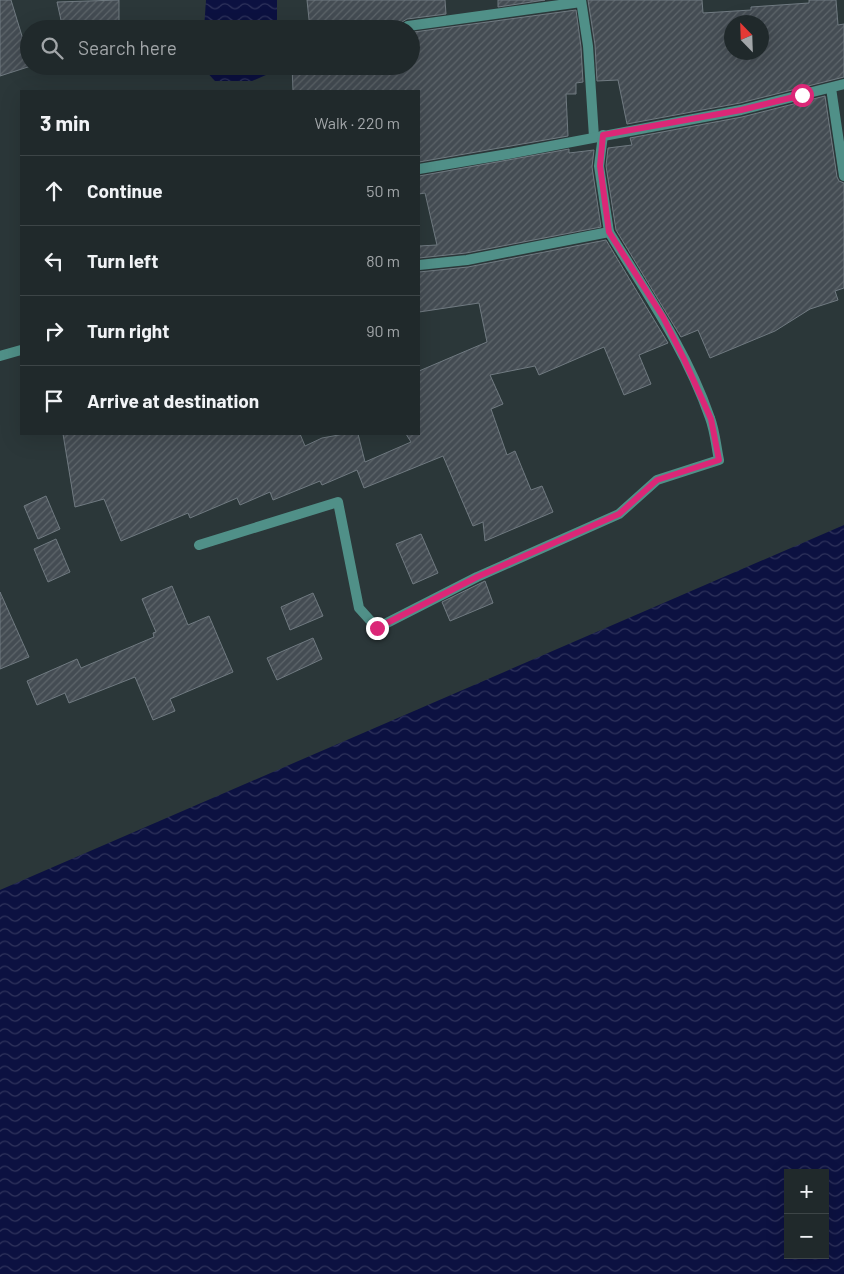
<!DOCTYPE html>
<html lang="en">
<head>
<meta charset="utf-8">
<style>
	body { margin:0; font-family:Barlow,sans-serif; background:#283133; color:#f1f3f6 }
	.controls { position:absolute; right:15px; bottom:15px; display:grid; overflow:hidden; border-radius:0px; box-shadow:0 5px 20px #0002 }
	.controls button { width:45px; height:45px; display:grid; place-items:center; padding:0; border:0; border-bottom:1px solid #3d4547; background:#20292b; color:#f1f3f6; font:25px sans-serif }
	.compass { position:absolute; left:724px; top:15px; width:45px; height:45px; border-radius:50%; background:#20292b; box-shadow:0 5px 20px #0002; rotate:337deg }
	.stop { position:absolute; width:15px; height:15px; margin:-11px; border:4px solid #db2777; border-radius:50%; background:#fff }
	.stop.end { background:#db2777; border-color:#fff; box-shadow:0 1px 5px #0008 }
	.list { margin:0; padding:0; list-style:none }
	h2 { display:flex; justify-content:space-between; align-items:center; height:65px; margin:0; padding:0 20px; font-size:21px }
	h2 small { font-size:16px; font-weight:400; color:#a2a6a9 }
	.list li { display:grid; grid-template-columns:32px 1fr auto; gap:15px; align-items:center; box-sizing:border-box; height:70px; padding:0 20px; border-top:1px solid #3d4547 }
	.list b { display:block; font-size:19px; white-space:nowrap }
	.list em { font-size:16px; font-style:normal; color:#a2a6a9 }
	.icon { flex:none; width:28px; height:28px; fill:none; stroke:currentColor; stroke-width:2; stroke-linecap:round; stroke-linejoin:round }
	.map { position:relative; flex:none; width:844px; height:1274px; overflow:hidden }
	.search { position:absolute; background:#20292b; box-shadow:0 5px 20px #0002; left:20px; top:20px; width:400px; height:55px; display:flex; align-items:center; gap:12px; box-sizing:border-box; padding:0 18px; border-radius:28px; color:#a2a6a9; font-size:19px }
	.panel { position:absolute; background:#20292b; box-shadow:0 5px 20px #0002; left:20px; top:90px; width:400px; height:345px; border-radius:0px }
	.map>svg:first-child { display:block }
</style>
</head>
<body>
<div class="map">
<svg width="844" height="1274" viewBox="0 0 844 1274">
	<defs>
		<pattern id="water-waves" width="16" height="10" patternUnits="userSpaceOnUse" patternTransform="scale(1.25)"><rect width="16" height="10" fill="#0c1141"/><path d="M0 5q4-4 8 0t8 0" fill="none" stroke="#2f335c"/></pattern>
		<pattern id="building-hatch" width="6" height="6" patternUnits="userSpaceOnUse" patternTransform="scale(1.25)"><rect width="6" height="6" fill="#444c53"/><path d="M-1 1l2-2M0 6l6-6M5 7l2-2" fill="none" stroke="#5e666b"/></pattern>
	</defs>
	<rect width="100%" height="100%" fill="#2b3739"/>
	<g fill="url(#water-waves)" fill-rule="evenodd">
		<path d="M206,0H277V29H204Z"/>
		<path d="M276,66L275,71L252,81H215L202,67Z"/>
		<path d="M844,525V1274H0V890ZM788,1173H825V1255H788Z"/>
	</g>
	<g fill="url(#building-hatch)" stroke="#707a81" fill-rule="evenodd">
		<path d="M0,0H11L29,59V66H31L0,76Z"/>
		<path d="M119,0V26H113L114,29H63L57,2Z"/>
		<path d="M307,0H445L446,14L407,19L402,22L401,29H310Z"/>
		<path d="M498,0H545L498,7Z"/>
		<path d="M588,0H702L703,13L751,10V7L809,3V0H836L838,25L844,24V77L740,103L627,124L618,80L597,81L595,45ZM732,22H762V52H732Z"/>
		<path d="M576,10L581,47L583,82L576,83V94H566L568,136L419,162V91H293L292,66H411V35L414,32Z"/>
		<path d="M825,96L837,177L839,181L844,183V288L835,291L838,300L810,309L775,331L710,358L698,330L681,337L616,230L606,166L608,148L632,145L630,138L742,117Z"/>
		<path d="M569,149V153L594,150L592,167L601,227L466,253L419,258V246L437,245L425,193L419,194V176Z"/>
		<path d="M606,240L668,343L639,355L651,384L624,395L604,347L539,375L535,366L490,375L503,404L491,409L507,455L515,451L531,490L542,486L553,512L485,541L483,522L473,526L443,456L364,488L357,470L322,485L320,481L273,500L270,492L240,505L237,498L190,518L188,513L121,541L104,499L75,507L63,434H300L305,446L322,438L344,434H358L365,462L411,442L406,434H419V371L487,342L479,303L419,312V272L468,267Z"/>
		<path d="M46,496L60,529L38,539L24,506Z"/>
		<path d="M421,534L438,573L413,584L396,544Z"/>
		<path d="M56,539L70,572L48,582L34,549Z"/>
		<path d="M485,581L493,603L450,621L442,602Z"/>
		<path d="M172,586L188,625L209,616L233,672L170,699L175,711L153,720L135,677L69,703L65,693L37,705L27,681L77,659L81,668L154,637L153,633L156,632L142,599Z"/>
		<path d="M0,592L29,657L0,669Z"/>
		<path d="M313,593L323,616L290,630L281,607Z"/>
		<path d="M313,638L322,659L277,680L267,658Z"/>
	</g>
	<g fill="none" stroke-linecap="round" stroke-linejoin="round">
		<g stroke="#509088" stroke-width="10">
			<path d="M581,0L588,46L594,137"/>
			<path d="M408,29V26L581,2"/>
			<path d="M831,88L844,176"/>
			<path d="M419,169L508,154L741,110L844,84"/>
			<path d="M419,265L467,260L609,232L599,166L603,135"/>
			<path d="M0,356L21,350"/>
			<path d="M199,545L338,502L359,608L377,628L477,577L619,514L657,480L719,460C716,446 715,431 710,418C687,351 646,292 609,232"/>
		</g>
	</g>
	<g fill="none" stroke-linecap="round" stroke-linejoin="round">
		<path stroke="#db2777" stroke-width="6" d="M377,628L477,577L619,514L657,480L719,460L711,419L684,359L663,317L609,232L600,166L603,135L741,110L802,95"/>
	</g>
</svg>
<div class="controls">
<button>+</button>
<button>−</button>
</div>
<svg class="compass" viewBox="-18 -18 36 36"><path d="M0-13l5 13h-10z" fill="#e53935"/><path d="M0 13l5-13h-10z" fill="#a2a6a9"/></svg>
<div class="stop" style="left:802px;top:95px"></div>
<div class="stop end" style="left:377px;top:628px"></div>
<div class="search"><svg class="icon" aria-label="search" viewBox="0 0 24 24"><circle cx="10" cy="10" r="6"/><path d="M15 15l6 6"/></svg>Search here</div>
<section class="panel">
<h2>3 min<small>Walk · 220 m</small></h2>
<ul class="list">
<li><svg class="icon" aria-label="ahead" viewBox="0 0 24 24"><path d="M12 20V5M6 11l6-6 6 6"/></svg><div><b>Continue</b></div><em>50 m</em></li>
<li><svg class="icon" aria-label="left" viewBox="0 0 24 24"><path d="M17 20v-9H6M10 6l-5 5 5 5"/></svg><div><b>Turn left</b></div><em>80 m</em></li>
<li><svg class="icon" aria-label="right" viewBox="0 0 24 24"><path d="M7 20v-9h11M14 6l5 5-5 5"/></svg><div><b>Turn right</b></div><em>90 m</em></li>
<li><svg class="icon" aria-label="arrive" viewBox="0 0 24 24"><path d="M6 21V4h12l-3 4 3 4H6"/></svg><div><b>Arrive at destination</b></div></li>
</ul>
</section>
</div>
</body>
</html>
